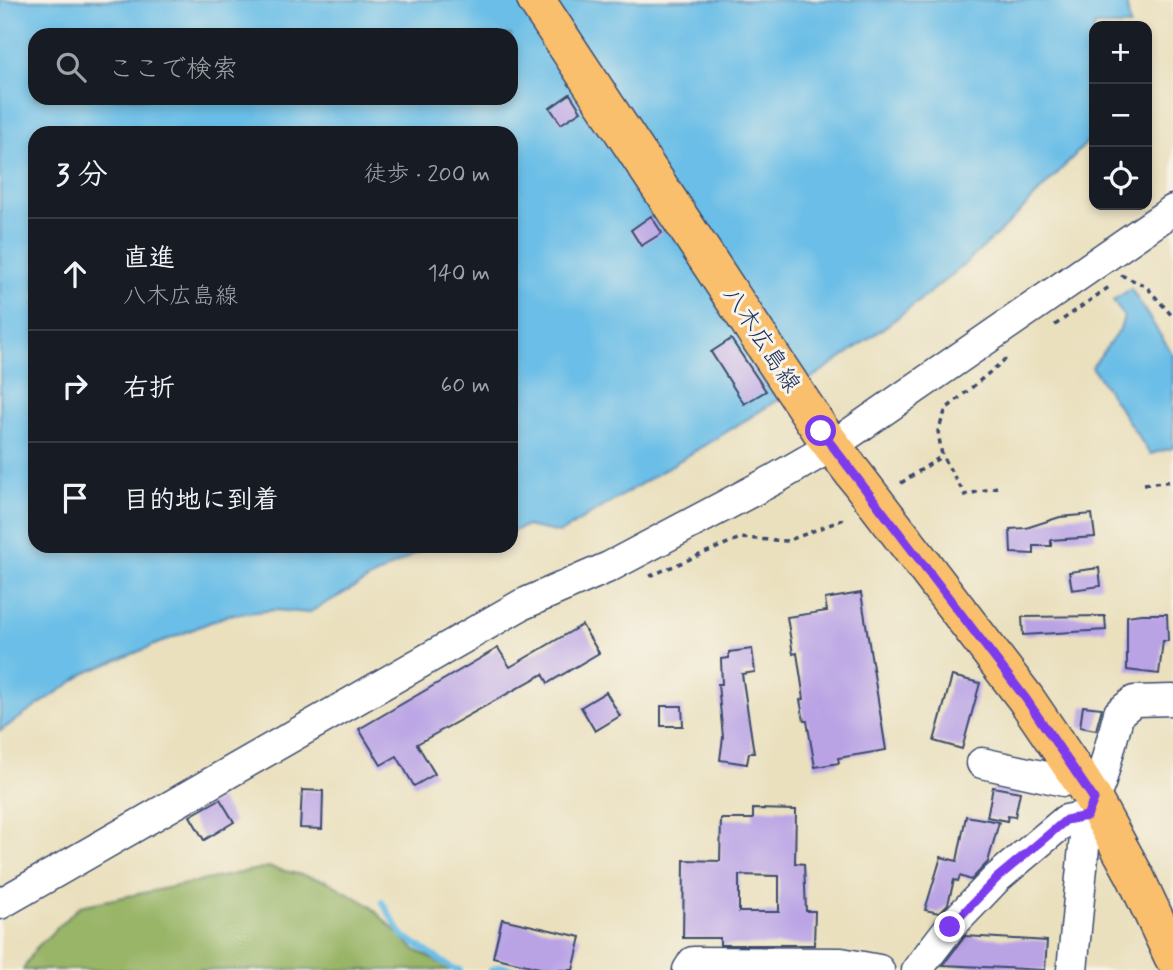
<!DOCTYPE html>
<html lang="ja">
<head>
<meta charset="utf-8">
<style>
	body { margin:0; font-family:Mynerve,"Klee One",sans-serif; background:#20242c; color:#f1f3f6 }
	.controls { position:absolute; right:21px; top:21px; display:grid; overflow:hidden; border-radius:14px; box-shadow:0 4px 10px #0003 }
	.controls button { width:63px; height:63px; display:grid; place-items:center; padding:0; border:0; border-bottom:2px solid #363941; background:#171b24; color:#f1f3f6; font:35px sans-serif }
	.stop { position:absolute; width:21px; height:21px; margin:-16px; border:5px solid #7c3aed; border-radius:50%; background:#fff }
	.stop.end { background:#7c3aed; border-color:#fff; box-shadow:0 2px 7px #0008 }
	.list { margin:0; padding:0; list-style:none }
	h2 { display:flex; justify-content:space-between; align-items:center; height:91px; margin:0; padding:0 28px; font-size:30px }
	h2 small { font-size:23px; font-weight:400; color:#9ea1a6 }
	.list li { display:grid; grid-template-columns:46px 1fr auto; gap:21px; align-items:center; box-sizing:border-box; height:112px; padding:0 28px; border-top:2px solid #363941 }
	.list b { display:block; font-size:26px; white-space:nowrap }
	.list p { margin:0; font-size:23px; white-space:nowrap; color:#9ea1a6 }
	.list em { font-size:23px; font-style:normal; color:#9ea1a6 }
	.icon { flex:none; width:38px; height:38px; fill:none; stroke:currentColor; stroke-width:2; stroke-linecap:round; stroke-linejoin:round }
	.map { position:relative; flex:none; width:1173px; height:970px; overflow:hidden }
	.search { position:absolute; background:#171b24; box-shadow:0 4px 10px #0003; left:28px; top:28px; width:490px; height:77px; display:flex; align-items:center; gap:18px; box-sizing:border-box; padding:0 24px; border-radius:21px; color:#9ea1a6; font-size:26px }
	.panel { position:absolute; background:#171b24; box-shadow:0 4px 10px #0003; left:28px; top:126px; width:490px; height:427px; border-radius:21px }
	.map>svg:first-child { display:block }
</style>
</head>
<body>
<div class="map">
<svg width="1173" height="970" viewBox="0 0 1173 970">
	<rect width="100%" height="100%" fill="#f7f3e8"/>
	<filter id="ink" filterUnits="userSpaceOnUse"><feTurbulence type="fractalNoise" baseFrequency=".0143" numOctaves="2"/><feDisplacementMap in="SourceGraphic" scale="14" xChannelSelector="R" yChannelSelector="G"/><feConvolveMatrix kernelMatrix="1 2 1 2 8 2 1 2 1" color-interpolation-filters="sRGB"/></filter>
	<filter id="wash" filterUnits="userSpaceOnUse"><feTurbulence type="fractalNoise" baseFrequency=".00686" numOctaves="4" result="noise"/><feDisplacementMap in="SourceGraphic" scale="28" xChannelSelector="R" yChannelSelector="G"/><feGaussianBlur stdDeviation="1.57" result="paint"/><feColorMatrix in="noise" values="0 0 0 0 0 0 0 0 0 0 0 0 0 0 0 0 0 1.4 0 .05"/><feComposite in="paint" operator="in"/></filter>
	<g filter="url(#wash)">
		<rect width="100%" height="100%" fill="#eae0be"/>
		<path fill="#99b567" stroke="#5a7262" stroke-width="2" d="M268,867L327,881L369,905L415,950L453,970H23L35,949L80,906Z"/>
		<g fill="#6bbee7" stroke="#4376a2" stroke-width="2" fill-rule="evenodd">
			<path d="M0,0H1126L1130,26H1094V135C1046,185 993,243 938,286C821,381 688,454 560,533L526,526L511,532V133H35V546H429L308,613L275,610L228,615L86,673L0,731ZM35,35H511V98H35Z"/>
			<path d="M1131,289L1173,355V448L1150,454L1092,367L1120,329L1124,317L1113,300Z"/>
		</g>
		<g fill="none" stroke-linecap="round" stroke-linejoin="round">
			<g stroke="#6bbee7" stroke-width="6">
				<path d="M382,902L402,935L452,968L460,970"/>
				<path d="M491,970L500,966L515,970"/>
			</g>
		</g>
		<g id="blocks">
			<g fill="#b9a3e5" fill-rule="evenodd">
				<path d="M570,94L581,111L561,124L550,108Z"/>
				<path d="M651,216L662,233L641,246L631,230Z"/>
				<path d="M731,339L766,391L744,404L711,352Z"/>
				<path d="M1092,514L1095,537L1051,540V546H1034V554L1011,553L1010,529L1026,528L1060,517Z"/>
				<path d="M1099,568L1101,586L1072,590L1069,572Z"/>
				<path d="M861,593L886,750L838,758L839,763L815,767L807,721H804L800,700L804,699L797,653L793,654L787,617L827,611L825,599Z"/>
				<path d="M1141,614H1167L1168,641H1163L1159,674L1127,670V616Z"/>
				<path d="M1105,616L1106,630L1023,635L1022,617Z"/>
				<path d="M582,625L599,653L548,683L543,674L417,744L435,774L414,786L397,756L381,765L359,729L498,648L510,667Z"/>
				<path d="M752,649L755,672L742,674L754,753H749L747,764L720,760L723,737L718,684H722L721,659L729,658V652Z"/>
				<path d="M952,676L980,683L962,749L934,741Z"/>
				<path d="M606,692L620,716L595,731L581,707Z"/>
				<path d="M661,706H682L683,726H661Z"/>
				<path d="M1083,706L1102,708L1096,730L1080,727Z"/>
				<path d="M993,787L1020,792L1015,817L1008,816L1007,821L987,817Z"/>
				<path d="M302,790L323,791L322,829L300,828Z"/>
				<path d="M220,799L234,822L204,840L190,816Z"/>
				<path d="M753,809L796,810L795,863L804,864L806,911H815L814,945H720V938H683L684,860L720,861L721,819H753ZM739,875L779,876V912H739Z"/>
				<path d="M966,816L999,822L988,862L971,880L960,876L958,881L954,880L948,904L939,913L925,910L941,857L957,861Z"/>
				<path d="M502,919L581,937L573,970H548L493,957Z"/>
				<path d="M965,936L1047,941L1045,970L943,965Z"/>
			</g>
		</g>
	</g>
	<g filter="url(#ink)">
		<use href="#blocks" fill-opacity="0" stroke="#3a4a6c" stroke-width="2"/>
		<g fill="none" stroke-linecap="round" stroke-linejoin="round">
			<g stroke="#3a4a6c" stroke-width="33">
				<g id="minor">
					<path d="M982,763L1064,781L1079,777"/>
					<path d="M0,904L521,605L609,567L775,479L832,446L1173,210"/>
					<path d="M688,970L693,962L841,963L879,970"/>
					<path d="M917,970L950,927L997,878L1066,820L1087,816"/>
					<path d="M1072,970L1087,816L1101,781L1119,713L1134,701L1173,700"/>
				</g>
			</g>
			<g stroke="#3a4a6c" stroke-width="40">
				<path id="major" d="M536,0L821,431L1026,699L1079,777L1093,799L1135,876L1173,957"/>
			</g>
			<g stroke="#3a4a6c" stroke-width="3.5" stroke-dasharray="5 5" stroke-linecap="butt">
				<path d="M1121,275L1146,286L1173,317"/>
				<path d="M1055,325L1109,287"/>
				<path d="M901,483L942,456"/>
				<path d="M1144,484L1173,481"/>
				<path d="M997,487L965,495L942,456L938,431L946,409L1008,357"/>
				<path d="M650,576L740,538L787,541L847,518"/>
			</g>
			<use href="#minor" stroke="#fff" stroke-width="30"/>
			<use href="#major" stroke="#f9bf6d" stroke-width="37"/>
		</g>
	</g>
	<g fill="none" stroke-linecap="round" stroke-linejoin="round" filter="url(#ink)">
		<path stroke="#7c3aed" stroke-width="9" d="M821,431L1026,699L1094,799L1087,816L1066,820L997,878L950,927"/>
	</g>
	<g text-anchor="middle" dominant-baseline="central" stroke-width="6" stroke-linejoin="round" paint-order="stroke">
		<g font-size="24" fill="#1b2f5e" stroke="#f7f3e8">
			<text transform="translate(761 340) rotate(57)">八木広島線</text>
		</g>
	</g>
</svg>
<div class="controls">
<button>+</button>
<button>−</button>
<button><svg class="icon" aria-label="locate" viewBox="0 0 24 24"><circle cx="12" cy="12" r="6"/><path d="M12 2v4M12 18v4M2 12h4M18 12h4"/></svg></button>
</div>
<div class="stop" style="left:821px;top:431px"></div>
<div class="stop end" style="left:950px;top:927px"></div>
<div class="search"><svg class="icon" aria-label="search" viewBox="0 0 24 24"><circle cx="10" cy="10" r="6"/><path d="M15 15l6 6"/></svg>ここで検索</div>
<section class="panel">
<h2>3 分<small>徒歩 · 200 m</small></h2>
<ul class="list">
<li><svg class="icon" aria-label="ahead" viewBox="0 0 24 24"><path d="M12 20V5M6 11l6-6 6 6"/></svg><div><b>直進</b><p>八木広島線</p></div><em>140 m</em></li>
<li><svg class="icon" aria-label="right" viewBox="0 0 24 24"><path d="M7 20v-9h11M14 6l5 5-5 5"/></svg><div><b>右折</b></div><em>60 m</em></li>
<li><svg class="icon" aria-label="arrive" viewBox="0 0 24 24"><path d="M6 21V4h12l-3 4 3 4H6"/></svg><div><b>目的地に到着</b></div></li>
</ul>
</section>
</div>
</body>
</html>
